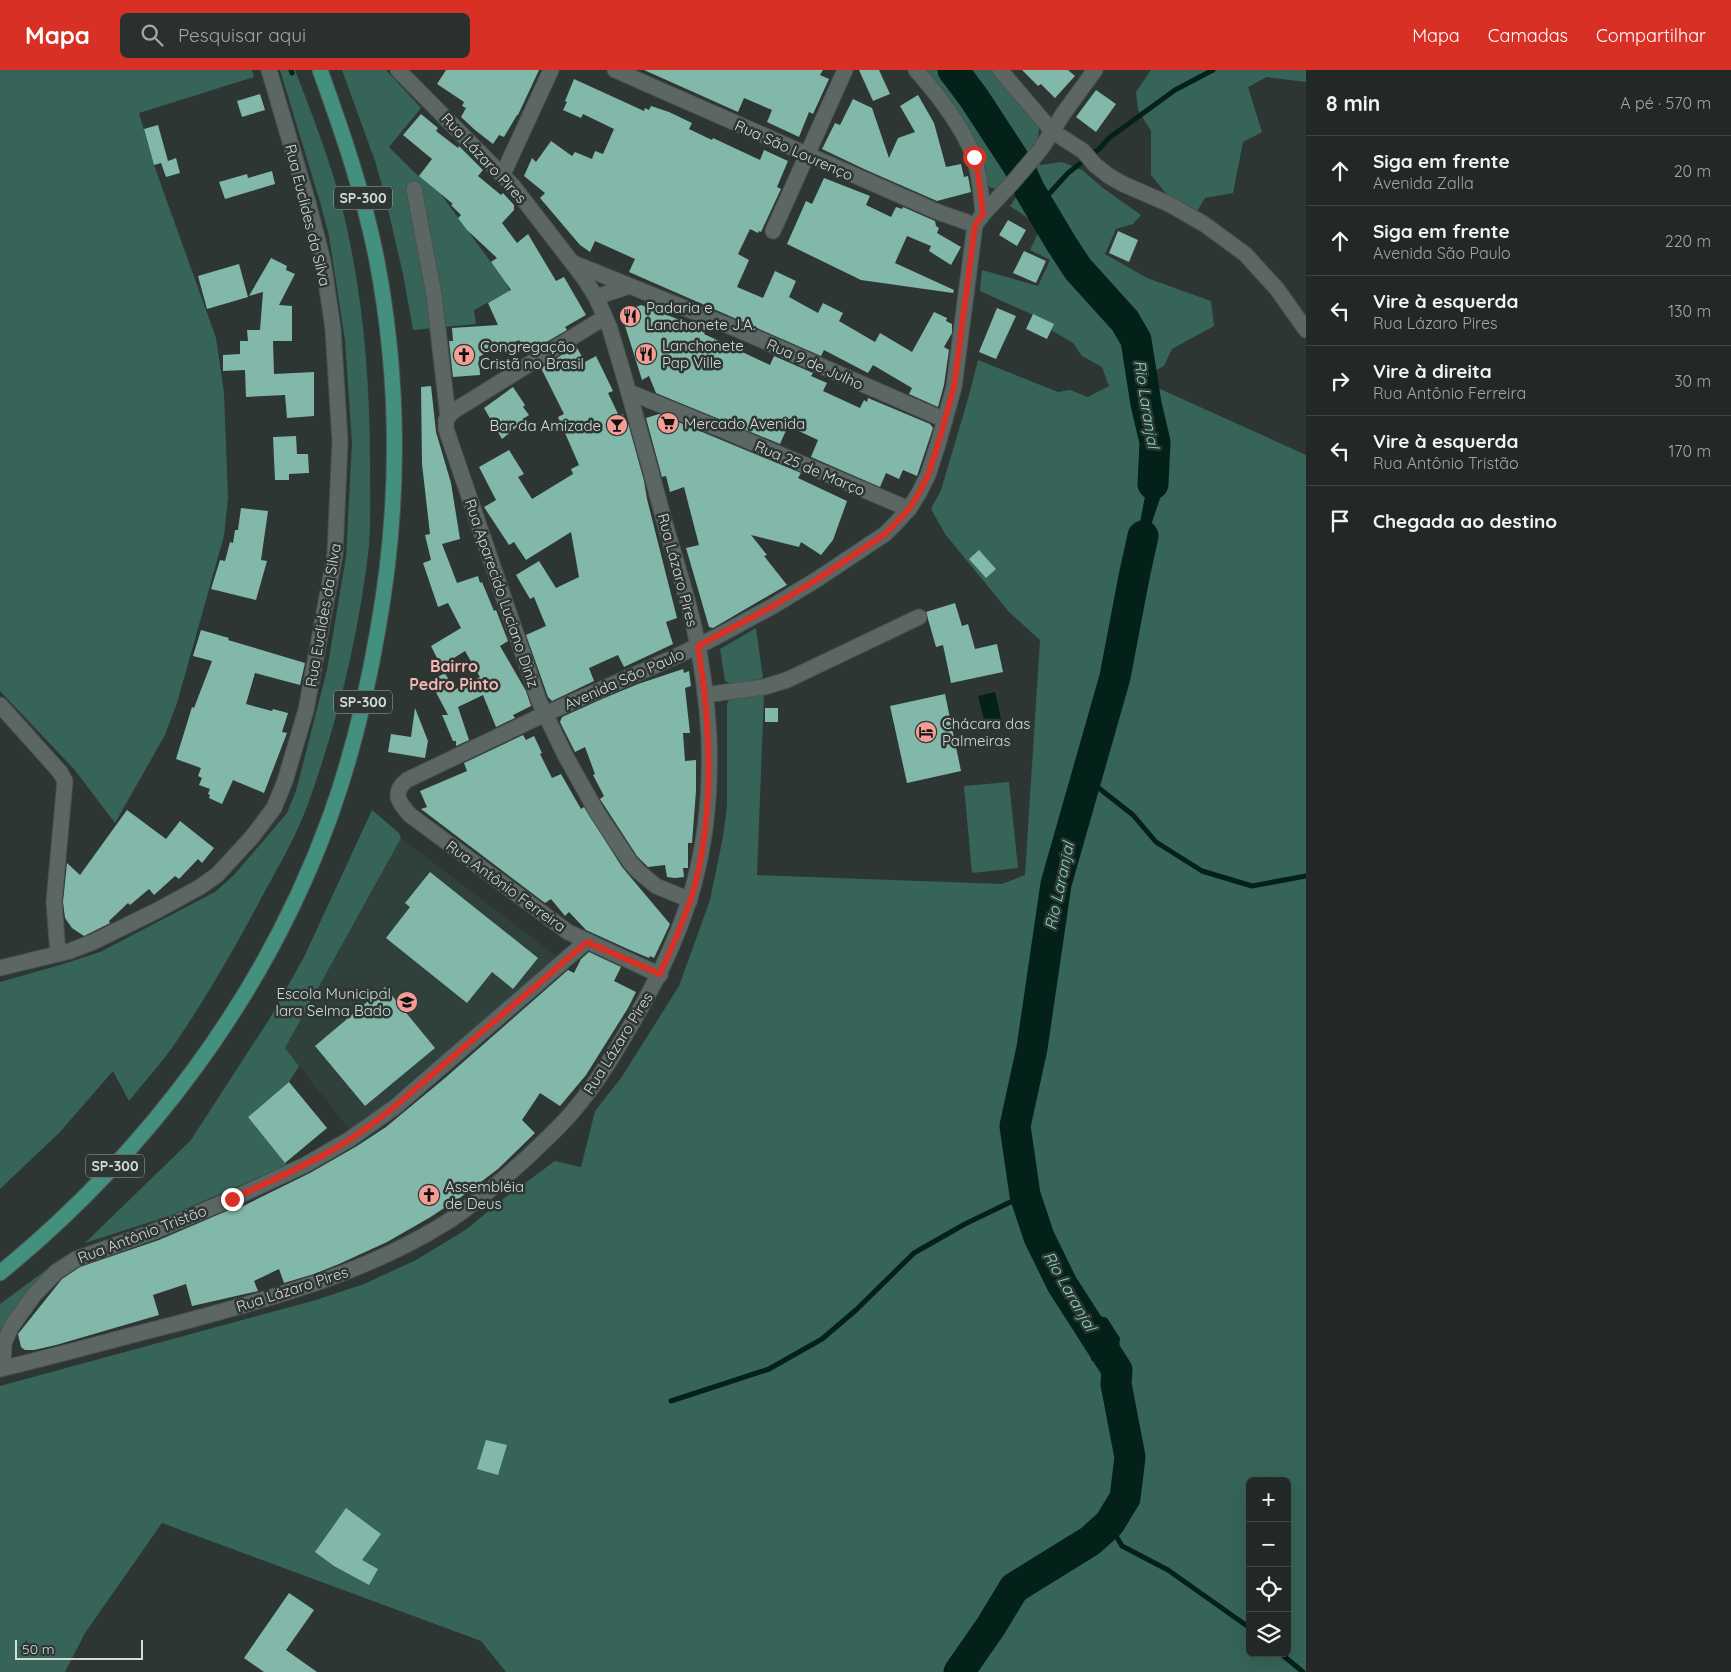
<!DOCTYPE html>
<html lang="pt">
<head>
<meta charset="utf-8">
<style>
	body { margin:0; font-family:Quicksand,sans-serif; background:#2a302e; color:#f1f3f6 }
	.controls { position:absolute; right:15px; bottom:15px; display:grid; overflow:hidden; border-radius:8px; box-shadow:0 5px 20px #0002 }
	.controls button { width:45px; height:45px; display:grid; place-items:center; padding:0; border:0; border-bottom:1px solid #3f4443; background:#222826; color:#f1f3f6; font:25px sans-serif }
	.scale { position:absolute; left:15px; bottom:12px; width:128px; box-sizing:border-box; padding-left:5px; border:2px solid #d4dad8; border-top:0; font-size:14px; line-height:18px; white-space:nowrap; color:#d4dad8; -webkit-text-stroke:4px #2d3633; paint-order:stroke }
	.stop { position:absolute; width:15px; height:15px; margin:-11px; border:4px solid #d93025; border-radius:50%; background:#fff }
	.stop.end { background:#d93025; border-color:#fff; box-shadow:0 1px 5px #0008 }
	.list { margin:0; padding:0; list-style:none }
	h2 { display:flex; justify-content:space-between; align-items:center; height:65px; margin:0; padding:0 20px; font-size:21px }
	h2 small { font-size:16px; font-weight:400; color:#a2a6a7 }
	.list li { display:grid; grid-template-columns:32px 1fr auto; gap:15px; align-items:center; box-sizing:border-box; height:70px; padding:0 20px; border-top:1px solid #3f4443 }
	.list b { display:block; font-size:19px; white-space:nowrap }
	.list p { margin:0; font-size:16px; white-space:nowrap; color:#a2a6a7 }
	.list em { font-size:16px; font-style:normal; color:#a2a6a7 }
	.icon { flex:none; width:28px; height:28px; fill:none; stroke:currentColor; stroke-width:2; stroke-linecap:round; stroke-linejoin:round }
	.map { position:relative; flex:none; width:1306px; height:1602px; overflow:hidden }
	header { display:flex; align-items:center; gap:30px; box-sizing:border-box; height:70px; padding:0 25px; background:#d93025; color:#fff }
	header strong { font-size:24px }
	nav { display:flex; gap:28px; margin-inline-start:auto; font-size:18px }
	.search { width:350px; height:45px; background:#2a302e; display:flex; align-items:center; gap:12px; box-sizing:border-box; padding:0 18px; border-radius:8px; color:#a2a6a7; font-size:19px }
	main { display:flex }
	aside { flex:1; background:#222826 }
	.map>svg:first-child { display:block }
</style>
</head>
<body>
<header>
<strong>Mapa</strong>
<div class="search"><svg class="icon" aria-label="search" viewBox="0 0 24 24"><circle cx="10" cy="10" r="6"/><path d="M15 15l6 6"/></svg>Pesquisar aqui</div>
<nav><a>Mapa</a><a>Camadas</a><a>Compartilhar</a></nav>
</header>
<main>
<div class="map">
<svg width="1306" height="1602" viewBox="0 0 1306 1602">
	<rect width="100%" height="100%" fill="#2d3633"/>
	<path fill="#30413c" d="M401,768L556,886L439,989L372,1044L349,1059L285,978Z"/>
	<g fill="#366458" fill-rule="evenodd">
		<path d="M0,0H252L254,7L139,43L154,95L216,268L224,323L228,428L224,466L177,633L165,665L115,753L74,699L0,621Z"/>
		<path d="M280,0H295C311,41 327,83 339,125C362,213 370,303 370,393C370,420 371,449 369,476C359,564 338,651 308,734C297,764 280,794 264,823C237,874 207,927 174,975C161,994 144,1012 129,1031L113,1001L60,1062L0,1119V912L60,895L100,882L215,822L235,804L287,743L296,721L327,600L346,487L352,373L345,270L329,166L320,132Z"/>
		<path d="M342,0H386L421,38L389,77L414,102L440,123L504,210L510,221L474,240L476,254L413,260L403,204L384,122L375,91Z"/>
		<path d="M922,0H994L1038,55C1041,68 1035,74 1029,84L1041,95L1062,92L1082,100L1103,118L1141,145L1133,154L1116,159L1105,184L1147,208L1211,231L1214,256L1172,279L1164,296L1138,309L1306,385V1602H506L481,1571L162,1453L85,1563L65,1602H0V1316L316,1230L364,1214L416,1190L467,1159L499,1132L555,1091L581,1097L595,1041L621,1008L679,916L710,830L723,767L727,736V634L729,630L764,624L757,805L1002,814L1025,805L1040,570L1009,542L945,464L931,439L941,420L968,329L978,290L1058,322L1070,320L1088,327L1109,316L1102,297L1082,286L1073,273L1051,260L1053,254L980,221L982,200L1038,216L1050,190L1030,180L1041,157L1010,136L1022,119L1010,108L998,119L991,118L987,114ZM1250,1411H1287V1583H1250Z"/>
		<path d="M1151,0H1306V12L1267,7L1248,17L1262,62L1243,72L1233,123L1205,128L1196,143L1168,126L1151,105V61L1138,40L1136,22Z"/>
		<path d="M756,558L763,608L732,614L725,611L720,579Z"/>
		<path d="M1009,712L1018,798L972,803L964,716Z"/>
		<path d="M372,740L399,763L401,768L285,978L299,996L289,1012L248,1047L287,1095L169,1146L85,1173L191,1070L270,948L304,887Z"/>
		<path d="M57,1192L48,1200L0,1261V1234Z"/>
	</g>
	<g fill="#032019">
		<path d="M1148,370L1163,375L1164,416L1134,507L1138,463L1146,421Z"/>
		<path d="M995,622L1003,657L987,661L978,626Z"/>
		<path d="M1062,1214L1079,1225L1097,1245L1107,1248L1120,1268L1117,1300L1103,1297L1091,1290V1279L1064,1229Z"/>
	</g>
	<g fill="none" stroke-linecap="round" stroke-linejoin="round">
		<g stroke="#032019" stroke-width="5">
			<path d="M291,0L292,3"/>
			<path d="M1039,135L1068,103L1100,78L1109,68L1175,20L1213,0"/>
			<path d="M1086,708L1133,745L1156,772L1202,801L1252,816L1306,806"/>
			<path d="M671,1331L769,1299L822,1269L856,1240L914,1183L965,1154L1025,1125"/>
			<path d="M1109,1454L1122,1476L1168,1500L1250,1558"/>
			<path d="M1280,1583L1303,1602"/>
		</g>
		<g stroke="#032019" stroke-width="31">
			<path d="M953,0L974,28L1019,97L1030,121L1061,173L1078,199L1125,251L1136,270L1146,334L1155,372L1153,414"/>
			<path d="M959,1602L991,1556L1014,1518L1090,1471L1109,1454L1125,1428L1130,1387L1116,1314L1117,1300L1062,1214L1039,1167L1025,1125L1015,1056L1032,978L1056,814L1115,607L1134,507L1143,466"/>
		</g>
	</g>
	<g fill="#82b8a9">
		<path d="M446,0H539L518,45H517L504,67L499,65L493,74L475,60L461,47L466,38L462,36L464,32L437,14Z"/>
		<path d="M644,0H823L820,5L829,9L813,44L809,42L799,67L767,52L772,40L744,28L738,42Z"/>
		<path d="M859,0H879L890,24L873,31Z"/>
		<path d="M1022,0H1068L1075,6L1055,28L1041,14L1038,16Z"/>
		<path d="M574,9L644,41L645,38L649,40L651,36L669,42L692,53L689,59L712,70L713,68L760,90L764,80L788,91L777,117L781,119L761,162L759,161L758,163L750,159L738,184L749,190L737,217L763,228L775,201L796,211L789,227L818,243L823,233L843,243L839,251L875,272L880,263L912,282L934,242L947,248L946,251L952,254V263L944,277L949,280L944,315L938,337L909,324L912,318L873,295L868,303L824,280L821,286L629,202L635,189L595,171L590,182L580,175L540,128L545,123L524,106L532,88L536,92L551,71L572,86L575,82L592,89L595,81L603,84L614,59L583,44L581,48L563,40L567,32L565,31Z"/>
		<path d="M1096,20L1116,34L1096,62L1076,47Z"/>
		<path d="M260,24L265,40L242,47L237,31Z"/>
		<path d="M918,25L934,53L946,97L961,94L964,107L968,106L971,122L937,131L864,99L822,79L835,53L840,55L853,29L872,38L889,88L898,68L915,62L900,36Z"/>
		<path d="M421,44L438,58L436,61L458,78L459,76L483,100L478,106L501,125L503,123L514,135V140L502,153L517,173L528,164L556,211L564,207L586,245L565,257L567,260L526,284L519,270L505,278L502,273L479,287L480,305L453,307L449,271H453L452,258L498,255L488,233L511,220L491,192L497,188L467,160L458,148L461,145L451,135L453,134L419,106L432,89L403,65Z"/>
		<path d="M158,55L168,91L176,88L180,103L166,107L161,93L154,95L144,59Z"/>
		<path d="M272,101L275,114L225,129L219,112L247,104L248,108Z"/>
		<path d="M824,108L870,126L866,135L891,147L896,137L902,139L903,137L935,151L936,156L939,158L937,163L961,177L951,195L929,181L931,176L907,166L895,193L954,220L953,223L861,210L787,174L806,131L812,134Z"/>
		<path d="M1008,150L1026,160L1017,176L999,165Z"/>
		<path d="M1118,161L1138,170L1129,192L1109,183Z"/>
		<path d="M1024,181L1046,191L1036,213L1013,203Z"/>
		<path d="M271,188L287,196L286,200L295,204L279,235L292,236V271H273L274,304L314,302V346L287,348L285,325L246,327L245,300L223,301V285L240,284V271H248L247,260H260L263,222L249,226Z"/>
		<path d="M239,194L248,227L207,239L198,206Z"/>
		<path d="M641,235L706,260L704,264L770,295L774,286L813,303L811,306L827,313L823,321L860,338L864,330L867,332L868,328L930,354L933,358L917,406L903,400L899,409L886,403L880,417L811,387L818,370L788,356L780,374L656,323L649,306L642,310L621,243Z"/>
		<path d="M997,238L1016,246L996,289L979,282Z"/>
		<path d="M1033,244L1054,254L1047,269L1026,259Z"/>
		<path d="M576,276L585,292L596,286L613,321L608,323L619,346L623,344L625,354L628,353L644,411L647,429L677,548L666,552L673,574L624,597L618,585L589,598L594,611L552,631L548,627L526,565L546,556L534,527L530,529L516,505L539,491L556,518L579,507L571,462L526,490L514,472L509,475L484,437L496,430L479,397L509,380L524,404L518,407L532,429L573,404L571,399L579,395L558,347L564,344L541,298Z"/>
		<path d="M431,316L436,362L451,413L460,469L442,474L457,513L478,506L480,513L482,512L494,541L496,540L508,571L500,576L526,621L531,636L513,645L515,648L496,657L483,625L458,637L469,670L456,676V671H453L442,645H448L430,611L445,603L454,620L480,607L465,581L441,596L431,576L461,558L448,533L438,537L423,493L431,490L425,465L430,464L422,394L421,317Z"/>
		<path d="M513,317L525,335L523,337L529,345L523,349L524,351L502,369L484,338Z"/>
		<path d="M659,344L801,403L798,408L847,431L833,470L821,485L801,472L799,477L751,465L767,485L764,486L787,515L713,558L709,557L686,478L699,475L684,417L670,422L666,406L662,407L646,348Z"/>
		<path d="M296,366L297,384H308L309,403L289,404V410H275L273,367Z"/>
		<path d="M241,438L268,441L261,490L267,491L256,530L211,519L220,490L225,491L230,472L233,473L235,460H238Z"/>
		<path d="M979,480L996,499L986,508L969,489Z"/>
		<path d="M955,533L962,556L968,554L975,579L997,574L1003,602L951,613L943,575L936,577L926,542Z"/>
		<path d="M201,560L229,568L228,570L305,593L300,615L255,603L246,634L272,641L273,639L288,643L282,662L287,663L264,723L233,710L222,734L209,728L210,725L208,724L210,719L199,715L202,708L198,706L201,698L176,689L192,637L194,638L212,591L193,586Z"/>
		<path d="M683,599L684,603L689,601L691,616L685,618L690,663H683L685,691L696,690V721L692,773H688V798H683L684,807L675,808L667,807L665,795L648,797L637,786L600,729L604,726L593,705L595,704L585,677L575,682L560,652L562,647L602,629L638,614Z"/>
		<path d="M945,624L961,701L907,713L890,636Z"/>
		<path d="M415,638L428,671L425,688L388,682L391,664L411,667Z"/>
		<rect x="765" y="638" width="13" height="14"/>
		<path d="M523,665L526,670L534,666L542,683L540,684L552,708L561,704L581,739L584,737L622,797L670,854L654,888L650,886L649,888L630,880L586,860L569,842L565,846L551,829L545,833L421,739L427,737L420,721L467,701L464,693Z"/>
		<path d="M127,740L166,769L180,751L214,778L202,793L198,789L179,809L175,806L154,825L149,819L130,835L128,833L109,851L110,853L84,866L72,858L65,848L63,832L67,793L80,805Z"/>
		<path d="M430,802L538,888L513,919L492,902L467,933L386,868L410,837L405,833Z"/>
		<path d="M589,882L621,897L614,911L636,922L628,938L586,1005L560,1036L540,1023L522,1050L535,1063L498,1099L461,1127L429,1148L387,1172L339,1194L314,1204L284,1213L279,1199L254,1211L258,1221L192,1236L186,1214L153,1225L159,1245L56,1275L34,1280H25L21,1277L18,1264L62,1209L80,1197L159,1170L236,1137L237,1139L310,1103L357,1076L386,1057L445,1008L568,900L574,903L581,889Z"/>
		<path d="M385,917L435,978L365,1036L315,976Z"/>
		<path d="M289,1012L327,1058L285,1093L248,1047Z"/>
		<path d="M486,1370L507,1375L498,1405L477,1399Z"/>
		<path d="M346,1438L381,1464L362,1490L378,1499L369,1515L334,1496L315,1482Z"/>
		<path d="M289,1523L314,1540L286,1580L317,1602H264L244,1588Z"/>
	</g>
	<g fill="none" stroke-linecap="round" stroke-linejoin="round">
		<g stroke="#4a5250" stroke-width="17">
			<g id="minor">
				<path d="M615,0L938,142L975,155"/>
				<path d="M916,0C938,25 962,55 974,87C980,105 981,125 983,144"/>
				<path d="M1000,0L1052,61L1083,81L1095,95L1109,106L1123,114L1169,134L1204,154L1245,184L1277,219L1306,260"/>
				<path d="M503,104L551,0"/>
				<path d="M414,119L434,225L448,347"/>
				<path d="M773,161L845,0"/>
				<path d="M573,193L734,258L945,350"/>
				<path d="M596,227L630,216"/>
				<path d="M605,247L452,342L446,350V359L539,631L565,685L598,744L630,792L638,801L656,816L690,830"/>
				<path d="M629,322L725,361L909,439"/>
				<path d="M705,625L764,617L787,610L919,547"/>
				<path d="M0,635L60,702L65,711L54,832L58,884"/>
				<path d="M0,898L70,881L93,872L158,840L200,817L217,805L252,767L274,738L285,711L306,640L335,484L340,371L333,259L323,191L309,136L269,0"/>
				<path d="M660,905L568,862L410,745C399,733 391,723 407,710L545,644L677,586L716,567L773,536L816,510L885,464L897,452L909,439L919,423L928,405L938,374L954,317L975,155L983,144L1013,112L1041,79L1063,44L1095,0"/>
				<path d="M3,1298L4,1273L11,1257L34,1225L56,1202L76,1189L155,1161L232,1129L305,1095L350,1069L395,1037L587,871"/>
				<path d="M0,1299C60,1285 119,1268 179,1253C272,1228 364,1204 447,1152C478,1132 506,1107 533,1082C547,1068 562,1055 574,1040C598,1012 617,979 635,948C690,854 713,776 709,667C707,630 702,593 694,557C686,521 674,486 664,450C647,386 629,322 610,259L596,227L584,208L513,116L398,0"/>
			</g>
		</g>
		<g stroke="#4a5250" stroke-width="17">
			<path id="major" d="M0,1203C147,1083 265,926 330,747C352,686 367,623 378,559C400,436 400,309 376,186C363,122 342,61 320,0"/>
		</g>
		<use href="#minor" stroke="#5c6663" stroke-width="15"/>
		<use href="#major" stroke="#44907f" stroke-width="15"/>
	</g>
	<g fill="none" stroke-linecap="round" stroke-linejoin="round">
		<path stroke="#d93025" stroke-width="6" d="M232,1129C264,1114 296,1100 327,1083C351,1070 373,1054 394,1037L587,872L660,904C672,877 685,849 694,819C715,740 711,656 698,576L773,536L816,510L885,464L909,439L919,423L928,405L938,374L954,317L975,155L983,144L978,103L974,87"/>
	</g>
	<defs>
		<g id="restaurant-disc" transform="scale(1.125)"><circle r="9.5" fill="#f59c95" stroke="#2d3633"/><path d="M-5-6h1v4h1v-4h1v4h1v-4h1v5L-1.5 .5V6h-2V.5L-5-1ZM5-6V6H3V1.5H1.5Q1.5-4 5-6Z" fill="#111"/></g>
		<g id="church-disc" transform="scale(1.125)"><circle r="9.5" fill="#f59c95" stroke="#2d3633"/><path d="M-1.2-6h2.4v3.5h3.3v2.4h-3.3V6h-2.4V-.1h-3.3v-2.4h3.3Z" fill="#111"/></g>
		<g id="supermarket-disc" transform="scale(1.125)"><circle r="9.5" fill="#f59c95" stroke="#2d3633"/><path d="M-6-5.5h2.5l.6 2H6L4.5 2H-2.5L-4.4-4H-6ZM-1.5 3.2a1.3 1.3 0 1 0 .1 0ZM3 3.2a1.3 1.3 0 1 0 .1 0Z" fill="#111"/></g>
		<g id="bar-disc" transform="scale(1.125)"><circle r="9.5" fill="#f59c95" stroke="#2d3633"/><path d="M-6-5H6L.8 .8V4.5H3.5V6h-7V4.5H-.8V.8Z" fill="#111"/></g>
		<g id="hotel-disc" transform="scale(1.125)"><circle r="9.5" fill="#f59c95" stroke="#2d3633"/><path d="M-6-4.5h1.5V1H6V5H4.5V3h-9V5H-6ZM-4 0a1.8 1.8 0 1 1 3.6 0ZM.5 0V-2.5h3Q6-2.5 6 0Z" fill="#111"/></g>
		<g id="school-disc" transform="scale(1.125)"><circle r="9.5" fill="#f59c95" stroke="#2d3633"/><path d="M0-5L7-2L0 1L-7-2ZM-4 1L0 2.5L4 1V4Q0 6-4 4Z" fill="#111"/></g>
	</defs>
	<g fill-rule="evenodd">
		<use href="#restaurant-disc" x="630" y="246"/>
		<use href="#restaurant-disc" x="646" y="284"/>
		<use href="#church-disc" x="464" y="285"/>
		<use href="#supermarket-disc" x="668" y="353"/>
		<use href="#bar-disc" x="617" y="355"/>
		<use href="#hotel-disc" x="926" y="662"/>
		<use href="#school-disc" x="407" y="932"/>
		<use href="#church-disc" x="429" y="1125"/>
	</g>
	<g text-anchor="middle" dominant-baseline="central" stroke-width="5" stroke-linejoin="round" paint-order="stroke">
		<g fill="#2d3633" stroke="#a2a9a6" stroke-width="1">
			<rect x="334" y="116.5" width="58" height="23" rx="4"/>
			<rect x="334" y="620.5" width="58" height="23" rx="4"/>
			<rect x="86" y="1084.5" width="58" height="23" rx="4"/>
		</g>
		<g font-size="14" font-weight="bold" fill="#d4dad8">
			<text x="363" y="128">SP-300</text>
			<text x="363" y="632">SP-300</text>
			<text x="115" y="1096">SP-300</text>
		</g>
		<g font-size="15" fill="#d4dad8" stroke="#2d3633">
			<text transform="translate(794 80) rotate(24)">Rua São Lourenço</text>
			<text transform="translate(484 88) rotate(47)">Rua Lázaro Pires</text>
			<text transform="translate(308 145) rotate(76)">Rua Euclides da Silva</text>
			<text transform="translate(815 294) rotate(24)">Rua 9 de Julho</text>
			<text transform="translate(810 398) rotate(23)">Rua 25 de Março</text>
			<text transform="translate(678 500) rotate(75)">Rua Lázaro Pires</text>
			<text transform="translate(502 523) rotate(71)">Rua Aparecido Luciano Diniz</text>
			<text transform="translate(323 545) rotate(-80)">Rua Euclides da Silva</text>
			<text transform="translate(624 609) rotate(-24)">Avenida São Paulo</text>
			<text transform="translate(506 816) rotate(36)">Rua Antônio Ferreira</text>
			<text transform="translate(618 973) rotate(-58)">Rua Lázaro Pires</text>
			<text transform="translate(142 1164) rotate(-21)">Rua Antônio Tristão</text>
			<text transform="translate(292 1219) rotate(-18)">Rua Lázaro Pires</text>
		</g>
		<g font-size="15" fill="#d4dad8" stroke="#2d3633" text-anchor="start">
			<text x="646" y="237">Padaria e<tspan x="646" dy="17">Lanchonete J.A.</tspan></text>
			<text x="662" y="275">Lanchonete<tspan x="662" dy="17">Pap Ville</tspan></text>
			<text x="480" y="276">Congregação<tspan x="480" dy="17">Cristã no Brasil</tspan></text>
			<text x="684" y="353">Mercado Avenida</text>
			<text x="601" y="355" text-anchor="end">Bar da Amizade</text>
			<text x="942" y="653">Chácara das<tspan x="942" dy="17">Palmeiras</tspan></text>
			<text x="391" y="923" text-anchor="end">Escola Municipal<tspan x="391" dy="17">Iara Selma Bado</tspan></text>
			<text x="445" y="1116">Assembléia<tspan x="445" dy="17">de Deus</tspan></text>
		</g>
		<g font-size="16" font-style="italic" fill="#82d8c1" stroke="#2d3633">
			<text transform="translate(1147 334) rotate(81)">Rio Laranjal</text>
			<text transform="translate(1059 816) rotate(-78)">Rio Laranjal</text>
			<text transform="translate(1070 1221) rotate(60)">Rio Laranjal</text>
		</g>
		<g font-size="16" font-weight="bold" fill="#f9b5af" stroke="#2d3633">
			<text x="454" y="596">Bairro<tspan x="454" dy="18">Pedro Pinto</tspan></text>
		</g>
	</g>
</svg>
<div class="controls">
<button>+</button>
<button>−</button>
<button><svg class="icon" aria-label="locate" viewBox="0 0 24 24"><circle cx="12" cy="12" r="6"/><path d="M12 2v4M12 18v4M2 12h4M18 12h4"/></svg></button>
<button><svg class="icon" aria-label="layers" viewBox="0 0 24 24"><path d="M12 4l9 5-9 5-9-5zM3 14l9 5 9-5"/></svg></button>
</div>
<div class="scale">50 m</div>
<div class="stop" style="left:974px;top:87px"></div>
<div class="stop end" style="left:232px;top:1129px"></div>
</div>
<aside>
<h2>8 min<small>A pé · 570 m</small></h2>
<ul class="list">
<li><svg class="icon" aria-label="ahead" viewBox="0 0 24 24"><path d="M12 20V5M6 11l6-6 6 6"/></svg><div><b>Siga em frente</b><p>Avenida Zalla</p></div><em>20 m</em></li>
<li><svg class="icon" aria-label="ahead" viewBox="0 0 24 24"><path d="M12 20V5M6 11l6-6 6 6"/></svg><div><b>Siga em frente</b><p>Avenida São Paulo</p></div><em>220 m</em></li>
<li><svg class="icon" aria-label="left" viewBox="0 0 24 24"><path d="M17 20v-9H6M10 6l-5 5 5 5"/></svg><div><b>Vire à esquerda</b><p>Rua Lázaro Pires</p></div><em>130 m</em></li>
<li><svg class="icon" aria-label="right" viewBox="0 0 24 24"><path d="M7 20v-9h11M14 6l5 5-5 5"/></svg><div><b>Vire à direita</b><p>Rua Antônio Ferreira</p></div><em>30 m</em></li>
<li><svg class="icon" aria-label="left" viewBox="0 0 24 24"><path d="M17 20v-9H6M10 6l-5 5 5 5"/></svg><div><b>Vire à esquerda</b><p>Rua Antônio Tristão</p></div><em>170 m</em></li>
<li><svg class="icon" aria-label="arrive" viewBox="0 0 24 24"><path d="M6 21V4h12l-3 4 3 4H6"/></svg><div><b>Chegada ao destino</b></div></li>
</ul>
</aside>
</main>
</body>
</html>
